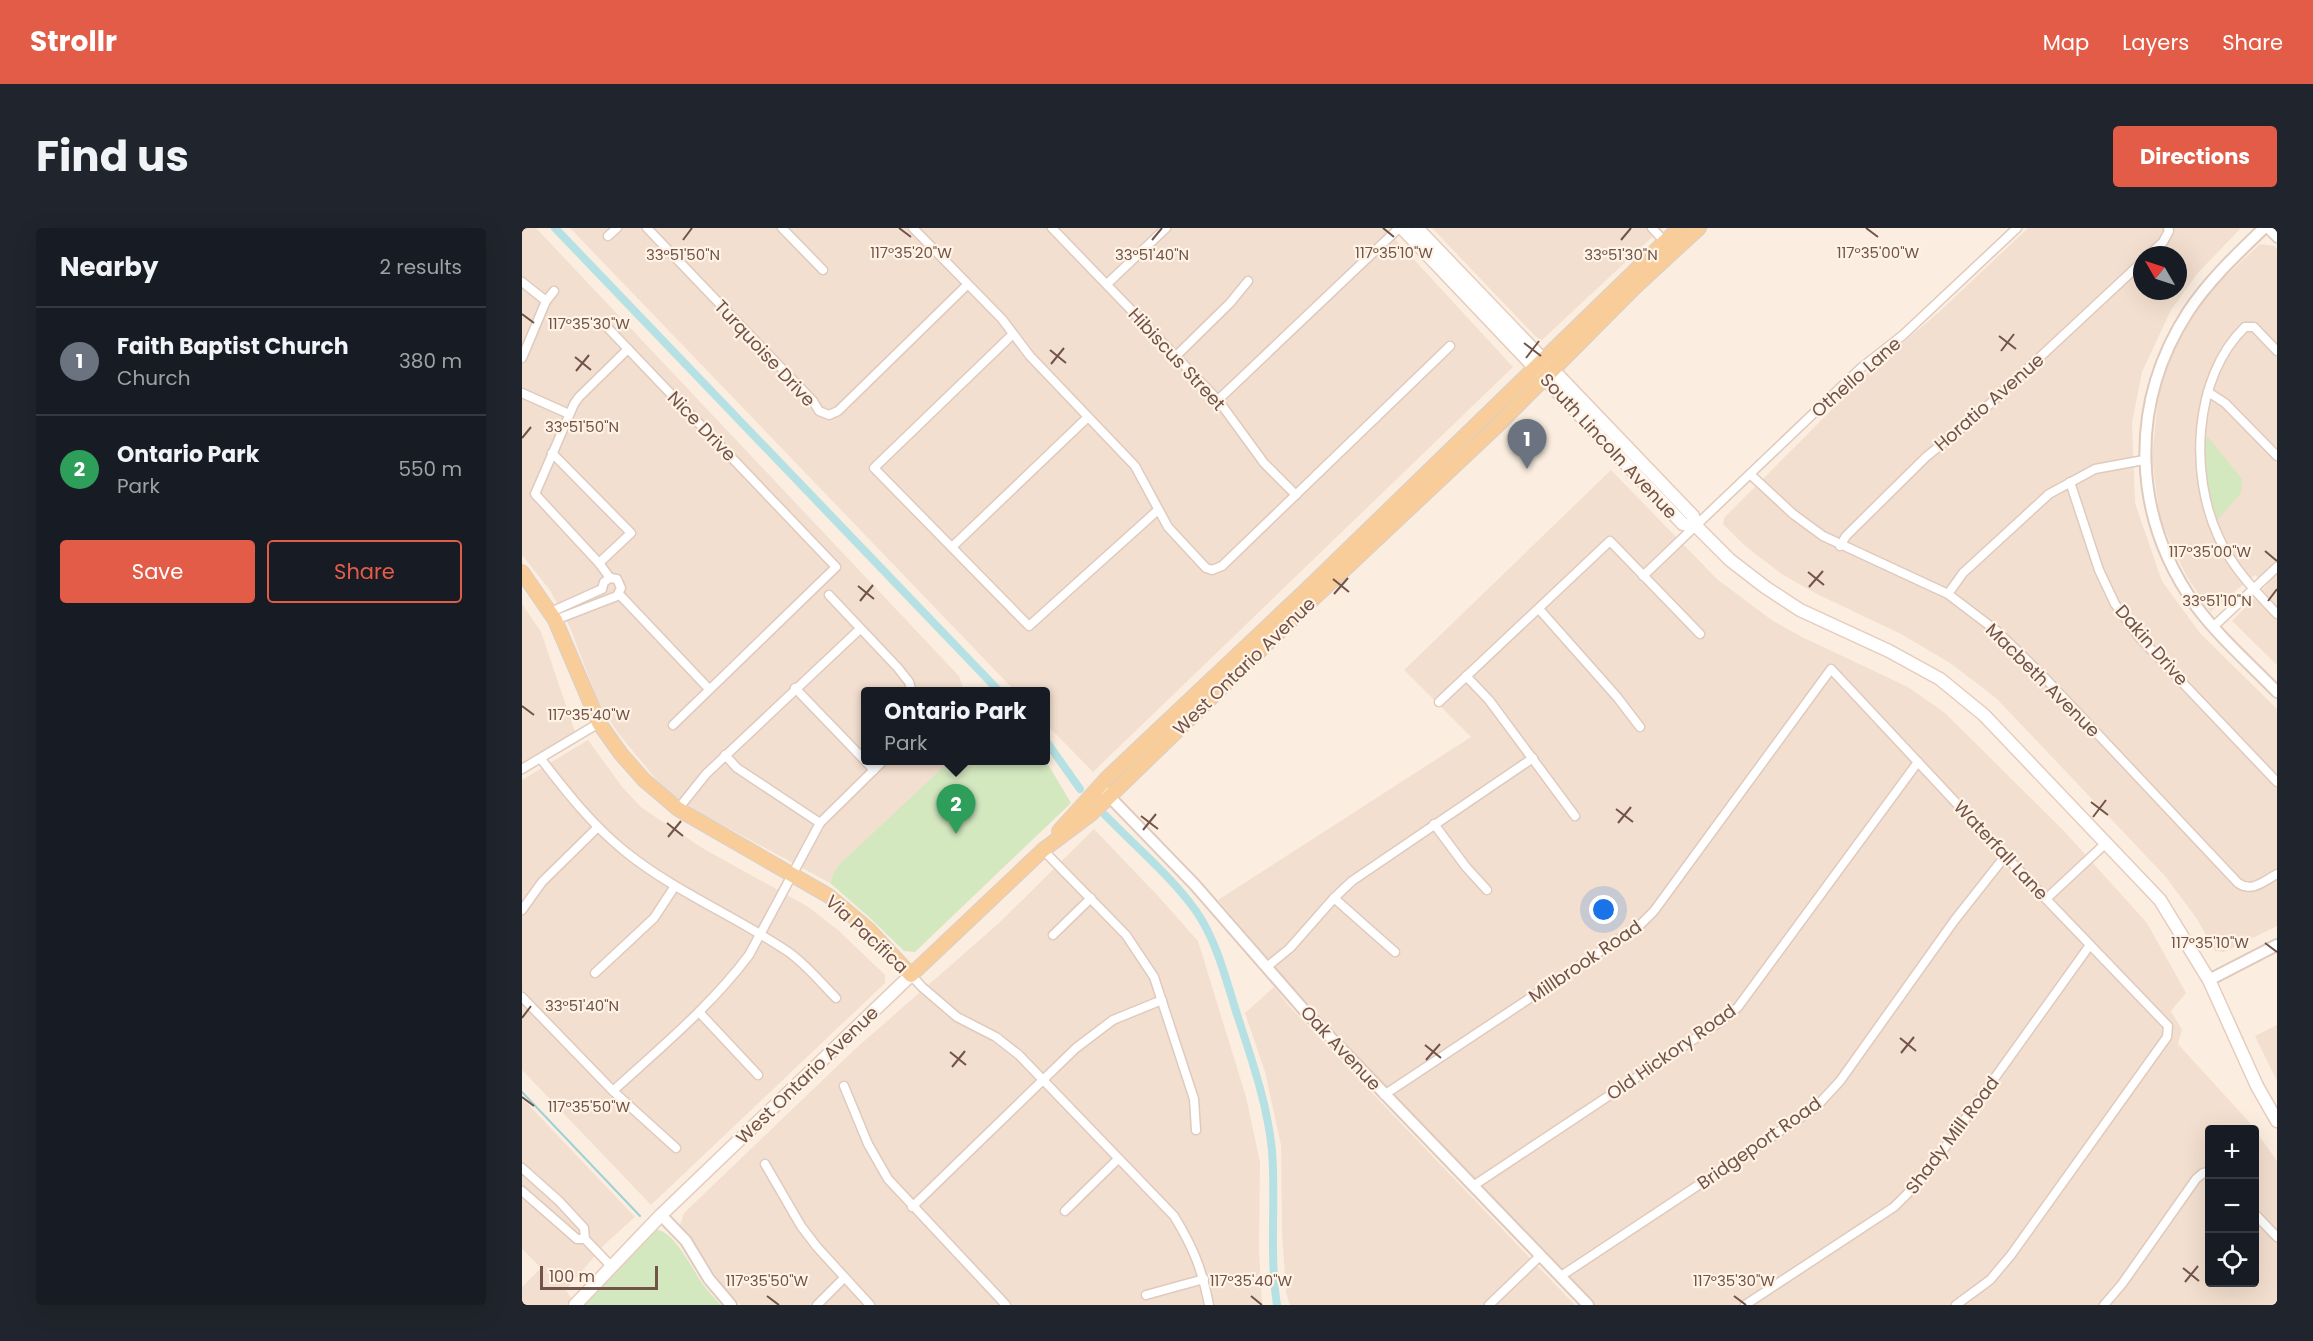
<!DOCTYPE html>
<html lang="en">
<head>
<meta charset="utf-8">
<style>
	body { margin:0; font-family:Poppins,sans-serif; background:#20242c; color:#f1f3f6 }
	.controls { position:absolute; right:18px; bottom:18px; display:grid; overflow:hidden; border-radius:6px; box-shadow:0 6px 24px #0002 }
	.controls button { width:54px; height:54px; display:grid; place-items:center; padding:0; border:0; border-bottom:2px solid #363941; background:#171b24; color:#f1f3f6; font:30px sans-serif }
	.compass { position:absolute; left:1611px; top:18px; width:54px; height:54px; border-radius:50%; background:#171b24; box-shadow:0 6px 24px #0002; rotate:309deg }
	.scale { position:absolute; left:18px; bottom:15px; width:118px; box-sizing:border-box; padding-left:6px; border:3px solid #715349; border-top:0; font-size:16px; line-height:21px; white-space:nowrap; color:#715349; -webkit-text-stroke:4px #fff3e6; paint-order:stroke }
	.you { position:absolute; left:1082px; top:682px; width:21px; height:21px; margin:-15px; border:4px solid #fff; border-radius:50%; background:#1a73e8; box-shadow:0 0 0 9px #1a73e833 }
	.badge { display:grid; place-items:center; width:39px; height:39px; border-radius:50%; background:#e35c48; color:#fff; font-size:20px; font-weight:700 }
	.pin { position:absolute; translate:-50% -50px; filter:drop-shadow(0 2px 3px #0008) }
	.pin::after { content:''; position:absolute; top:32px; width:21px; height:18px; background:inherit; clip-path:polygon(0 0,100% 0,50% 100%) }
	.popup { position:absolute; left:339px; top:459px; width:189px; height:78px; box-sizing:border-box; display:grid; place-content:center; border-radius:6px; background:#171b24; filter:drop-shadow(0 2px 4px #0005); font-size:20px; white-space:nowrap; color:#9ea1a6 }
	.popup b { font-size:22px; color:#f1f3f6 }
	.popup::after { content:''; position:absolute; left:50%; top:100%; margin-left:-12px; border:12px solid transparent; border-top-color:#171b24 }
	.list { margin:0; padding:0; list-style:none }
	h2 { display:flex; justify-content:space-between; align-items:center; height:78px; margin:0; padding:0 24px; font-size:26px }
	h2 small { font-size:20px; font-weight:400; color:#9ea1a6 }
	.list li { display:grid; grid-template-columns:39px 1fr auto; gap:18px; align-items:center; box-sizing:border-box; height:108px; padding:0 24px; border-top:2px solid #363941 }
	.list b { display:block; font-size:22px; white-space:nowrap }
	.list p { margin:0; font-size:20px; white-space:nowrap; color:#9ea1a6 }
	.list em { font-size:20px; font-style:normal; color:#9ea1a6 }
	.actions { display:flex; gap:12px; padding:18px 24px }
	.actions a { flex:1; padding:14px 0; border:2px solid #e35c48; border-radius:6px; text-align:center; font-size:21px; color:#e35c48 }
	.actions .main { background:#e35c48; color:#fff }
	.icon { flex:none; width:33px; height:33px; fill:none; stroke:currentColor; stroke-width:2; stroke-linecap:round; stroke-linejoin:round }
	.map { position:relative; flex:none; width:1755px; height:1077px; overflow:hidden; border-radius:6px }
	header { display:flex; align-items:center; gap:36px; box-sizing:border-box; height:84px; padding:0 30px; background:#e35c48; color:#fff }
	header strong { font-size:28px }
	nav { display:flex; gap:33px; margin-inline-start:auto; font-size:21px }
	.intro { display:flex; align-items:center; justify-content:space-between; box-sizing:border-box; height:144px; padding:0 36px }
	h1 { margin:0; font-size:42px }
	.button { padding:15px 27px; border-radius:6px; background:#e35c48; color:#fff; font-size:21px; font-weight:700 }
	main { display:flex; gap:36px; padding:0 36px }
	aside { flex:1; background:#171b24; border-radius:6px; box-shadow:0 6px 24px #0002 }
	.map>svg:first-child { display:block }
</style>
</head>
<body>
<header>
<strong>Strollr</strong>
<nav><a>Map</a><a>Layers</a><a>Share</a></nav>
</header>
<div class="intro"><h1>Find us</h1><a class="button">Directions</a></div>
<main>
<aside>
<h2>Nearby<small>2 results</small></h2>
<ul class="list">
<li><span class="badge" style="background:#6b7280">1</span><div><b>Faith Baptist Church</b><p>Church</p></div><em>380 m</em></li>
<li><span class="badge" style="background:#2e9e5b">2</span><div><b>Ontario Park</b><p>Park</p></div><em>550 m</em></li>
</ul>
<div class="actions"><a class="main">Save</a><a>Share</a></div>
</aside>
<div class="map">
<svg width="1755" height="1077" viewBox="0 0 1755 1077">
	<rect width="100%" height="100%" fill="#fbeee0"/>
	<g fill="#f3dfcf" fill-rule="evenodd">
		<path d="M0,0H14L437,448L442,463L344,464V532L425,533L417,543L311,646L308,655L182,587L142,561L96,505L77,476L47,397L27,361L0,327Z"/>
		<path d="M48,0H863L991,139L571,544L524,496V464L493,463Z"/>
		<path d="M910,0H1140L1020,112L1014,109Z"/>
		<path d="M1506,0H1719L1675,46L1649,82L1620,144L1610,195L1613,275L1640,353L1678,405L1755,481V698L1702,724L1693,723L1675,691L1643,648L1474,470L1428,435L1379,406L1297,367L1261,347L1222,317L1201,296L1203,289L1352,139L1416,85ZM1620,27H1656V63H1620Z"/>
		<path d="M1738,16L1752,18L1755,21V437L1710,393L1745,357L1733,347L1689,383L1684,378L1664,347L1638,292L1630,229L1638,152L1663,99L1693,58Z"/>
		<path d="M1089,242L1195,351L1251,393L1280,409L1386,459L1423,485L1542,603L1625,695L1664,765L1649,783L1660,802L1656,816L1728,895L1755,933V1077H1074L772,761L696,672L949,509L882,442ZM1688,902H1732V1054H1688Z"/>
		<path d="M0,376L19,404L53,504L0,534Z"/>
		<path d="M66,512L101,560L120,580L182,621L285,678L316,702L363,747V755L129,977L0,842V552Z"/>
		<path d="M572,601L636,668L676,713L724,869L738,934L737,1021L740,1077H219L199,1056L174,1016L158,997L162,985L332,822L477,695Z"/>
		<path d="M752,759L768,779L1053,1077H768L764,1065L760,1004L759,917L743,844L723,785Z"/>
		<path d="M1755,797V853L1733,808Z"/>
		<path d="M0,870L113,989L82,1017L44,1062L50,1071L44,1077H0V1059L19,1040L0,1021Z"/>
	</g>
	<g fill="#d4e8c0">
		<path d="M1683,209H1686L1720,251L1719,265L1695,292L1685,255Z"/>
		<path d="M425,533H524L549,575L393,724L382,723L348,690L308,655L311,646L318,636L417,543Z"/>
		<path d="M135,1002C153,1003 172,1045 183,1059C188,1065 193,1071 199,1077H63L103,1032Z"/>
	</g>
	<g fill="none" stroke-linecap="round" stroke-linejoin="round">
		<path stroke="#9dd1d5" stroke-width="2" d="M0,864L118,988"/>
		<g stroke="#b6e1e4" stroke-width="8">
			<path d="M33,0L478,464"/>
			<path d="M524,513L558,561"/>
			<path d="M583,587C613,618 649,648 674,683C694,712 703,748 713,780C728,827 745,873 750,922C754,974 747,1026 755,1077"/>
		</g>
		<g stroke="#dfcabd" stroke-width="11">
			<g id="minor">
				<path d="M125,0L291,173L297,183L307,187L316,183L445,57"/>
				<path d="M260,0L301,42"/>
				<path d="M391,0L480,91L508,128L613,238L646,299L684,340L690,342L700,338L928,118"/>
				<path d="M530,0L696,172L742,235L774,267"/>
				<path d="M1130,0L1146,17"/>
				<path d="M1745,0L1755,10"/>
				<path d="M86,8L95,0"/>
				<path d="M1627,27L1641,14L1647,3L1646,0"/>
				<path d="M0,54L24,73"/>
				<path d="M585,56L644,0"/>
				<path d="M85,99L106,121"/>
				<path d="M491,106L352,240L507,398L636,282"/>
				<path d="M1755,123L1732,99H1723C1671,149 1667,247 1697,310C1710,339 1733,363 1755,386"/>
				<path d="M654,128L708,75L726,53"/>
				<path d="M0,130L24,73L32,63"/>
				<path d="M1686,164L1703,175L1755,228"/>
				<path d="M0,165L47,186"/>
				<path d="M696,172L877,0"/>
				<path d="M30,225L109,305L77,335"/>
				<path d="M1228,246L1271,286L1301,308L1426,366L1476,404L1522,449L1716,655C1730,665 1742,653 1755,646"/>
				<path d="M1548,254L1577,342L1593,376L1617,409L1755,554"/>
				<path d="M1318,318L1324,308L1404,229L1457,186L1620,34"/>
				<path d="M430,319L566,189"/>
				<path d="M1121,348L1339,140L1381,107L1495,0"/>
				<path d="M88,350L77,335L13,266L52,176L57,169L106,121L314,339L151,497"/>
				<path d="M97,366L187,461"/>
				<path d="M1426,366L1441,345L1527,266L1573,241L1622,232"/>
				<path d="M307,367L376,440L387,454L390,464"/>
				<path d="M1017,381L1095,469L1118,499"/>
				<path d="M29,384L80,361"/>
				<path d="M33,392L95,368L99,360L95,351L88,350L82,354L80,361"/>
				<path d="M1691,399L1755,339"/>
				<path d="M944,448L967,472L1053,588"/>
				<path d="M273,460L352,542"/>
				<path d="M917,474L1088,313L1178,406"/>
				<path d="M203,527L215,540L298,595"/>
				<path d="M19,531C45,565 71,598 105,625C154,664 213,688 265,723C283,735 299,755 314,770"/>
				<path d="M0,541L77,495"/>
				<path d="M156,581L184,546L338,401"/>
				<path d="M912,596L944,639L965,662"/>
				<path d="M521,622L604,707L632,749L672,871L674,902"/>
				<path d="M812,670L873,724"/>
				<path d="M1524,671L1584,615"/>
				<path d="M0,682L20,654L76,599"/>
				<path d="M531,707L569,670"/>
				<path d="M746,738L768,720L812,670L830,653L1011,530"/>
				<path d="M73,745L132,690L153,658"/>
				<path d="M389,747L400,759L435,789L474,809L497,827L652,988C671,1019 680,1041 687,1077"/>
				<path d="M0,769L91,863L154,920"/>
				<path d="M177,784L236,847"/>
				<path d="M322,858L346,916L366,951L484,1077"/>
				<path d="M91,863C138,820 189,778 227,727L298,595L362,532"/>
				<path d="M862,867L1118,697L1132,683L1309,441L1524,671L1646,798L1645,809L1489,1027L1468,1052L1434,1077"/>
				<path d="M243,936L279,998L295,1019L348,1077"/>
				<path d="M0,940L37,973L62,1000L63,1011L89,1038"/>
				<path d="M951,958L1198,794L1216,779L1396,534"/>
				<path d="M0,963L55,1011H63"/>
				<path d="M390,979L554,820L591,792L640,772"/>
				<path d="M543,983L596,931"/>
				<path d="M1732,985L1755,1009"/>
				<path d="M1039,1048L1293,880L1318,853L1432,693L1484,627"/>
				<path d="M624,1067L682,1051"/>
				<path d="M295,1077L322,1050"/>
				<path d="M967,1077L1019,1027"/>
				<path d="M1223,1077L1372,979L1401,950L1568,717"/>
				<path d="M1582,1077L1600,1056L1674,951L1681,945L1688,943"/>
			</g>
		</g>
		<g stroke="#dfcabd" stroke-width="14">
			<g id="tertiary">
				<path d="M1742,0C1715,26 1687,52 1666,84C1606,177 1610,289 1674,378C1697,409 1728,436 1755,464"/>
				<path d="M583,564L673,657L782,782L1066,1077"/>
				<path d="M1687,752L1755,717"/>
				<path d="M139,987L164,1013L187,1051L209,1077"/>
			</g>
		</g>
		<g stroke="#e6ccbd" stroke-width="15">
			<g id="secondary">
				<path d="M880,0L1161,296L1175,299"/>
				<path d="M895,0L1171,288L1175,299L1208,332L1243,359L1278,382L1367,423L1418,451L1462,487L1638,672L1687,752L1735,858L1755,893"/>
				<path d="M53,1077L139,987L389,747"/>
			</g>
		</g>
		<g stroke="#d7cfcc" stroke-width="16">
			<g id="primary">
				<path d="M0,344L33,392L77,495L99,526L122,552L156,581L307,668L346,701L389,747L521,622L569,586L587,569L791,371L974,199L1112,60L1177,0"/>
				<path d="M537,603L585,550L783,363L1157,0"/>
			</g>
		</g>
		<use href="#minor" stroke="#fff" stroke-width="8"/>
		<use href="#tertiary" stroke="#fff" stroke-width="10"/>
		<use href="#secondary" stroke="#fff" stroke-width="12"/>
		<use href="#primary" stroke="#f9cd9a" stroke-width="14"/>
	</g>
	<path fill="none" stroke="#715349" stroke-width="2" d="M377,0L389,9M861,0L872,9M1344,0L1356,9M161,12L170,0M630,12L640,0M1099,12L1109,0M0,86L12,95M1477,108L1494,121M1002,115L1019,128M528,122L544,135M1479,123L1492,106M53,129L69,142M1004,130L1017,113M529,136L542,120M54,143L67,127M0,210L9,199M1743,323L1755,333M1286,344L1302,357M811,351L827,364M336,358L352,371M1287,359L1301,343M812,366L826,350M338,373L351,357M1746,373L1755,361M0,478L12,487M1569,574L1586,587M1094,581L1111,594M619,588L636,601M1571,589L1584,572M145,595L161,608M1096,595L1109,579M621,602L634,586M146,609L159,593M1743,715L1755,724M0,790L9,778M1378,810L1394,823M903,817L919,830M428,824L444,837M1379,825L1392,809M904,832L918,816M430,839L443,823M0,869L12,878M1661,1040L1677,1053M1663,1054L1676,1038M245,1068L257,1077M729,1068L740,1077M1212,1068L1224,1077"/>
	<g text-anchor="middle" dominant-baseline="central" stroke-width="4.5" stroke-linejoin="round" paint-order="stroke">
		<g font-size="18" fill="#715349" stroke="#fff3e6">
			<text transform="translate(243 125) rotate(47)">Turquoise Drive</text>
			<text transform="translate(655 131) rotate(47)">Hibiscus Street</text>
			<text transform="translate(1334 149) rotate(-41)">Othello Lane</text>
			<text transform="translate(1467 174) rotate(-41)">Horatio Avenue</text>
			<text transform="translate(180 198) rotate(46)">Nice Drive</text>
			<text transform="translate(1087 218) rotate(47)">South Lincoln Avenue</text>
			<text transform="translate(1630 417) rotate(49)">Dakin Drive</text>
			<text transform="translate(722 438) rotate(-44)">West Ontario Avenue</text>
			<text transform="translate(1521 452) rotate(45)">Macbeth Avenue</text>
			<text transform="translate(1479 622) rotate(47)">Waterfall Lane</text>
			<text transform="translate(345 706) rotate(43)">Via Pacifica</text>
			<text transform="translate(1063 733) rotate(-34)">Millbrook Road</text>
			<text transform="translate(819 820) rotate(47)">Oak Avenue</text>
			<text transform="translate(1149 824) rotate(-35)">Old Hickory Road</text>
			<text transform="translate(285 847) rotate(-44)">West Ontario Avenue</text>
			<text transform="translate(1430 907) rotate(-53)">Shady Mill Road</text>
			<text transform="translate(1237 915) rotate(-35)">Bridgeport Road</text>
		</g>
	</g>
	<g font-size="15" text-anchor="middle" fill="#715349" stroke="#fff3e6" stroke-width="4.5" stroke-linejoin="round" paint-order="stroke">
		<text x="389" y="30">117°35'20"W</text>
		<text x="872" y="30">117°35'10"W</text>
		<text x="1356" y="30">117°35'00"W</text>
		<text x="161" y="32">33°51'50"N</text>
		<text x="630" y="32">33°51'40"N</text>
		<text x="1099" y="32">33°51'30"N</text>
		<text x="67" y="101">117°35'30"W</text>
		<text x="60" y="204">33°51'50"N</text>
		<text x="1688" y="329">117°35'00"W</text>
		<text x="1695" y="378">33°51'10"N</text>
		<text x="67" y="492">117°35'40"W</text>
		<text x="1688" y="720">117°35'10"W</text>
		<text x="60" y="783">33°51'40"N</text>
		<text x="67" y="884">117°35'50"W</text>
		<text x="245" y="1058">117°35'50"W</text>
		<text x="729" y="1058">117°35'40"W</text>
		<text x="1212" y="1058">117°35'30"W</text>
	</g>
</svg>
<div class="controls">
<button>+</button>
<button>−</button>
<button><svg class="icon" aria-label="locate" viewBox="0 0 24 24"><circle cx="12" cy="12" r="6"/><path d="M12 2v4M12 18v4M2 12h4M18 12h4"/></svg></button>
</div>
<svg class="compass" viewBox="-18 -18 36 36"><path d="M0-13l5 13h-10z" fill="#e53935"/><path d="M0 13l5-13h-10z" fill="#9ea1a6"/></svg>
<div class="scale">100 m</div>
<div class="you"></div>
<div class="pin badge" style="left:1005px;top:241px;background:#6b7280">1</div>
<div class="pin badge" style="left:434px;top:606px;background:#2e9e5b">2</div>
<div class="popup"><b>Ontario Park</b>Park</div>
</div>
</main>
</body>
</html>
